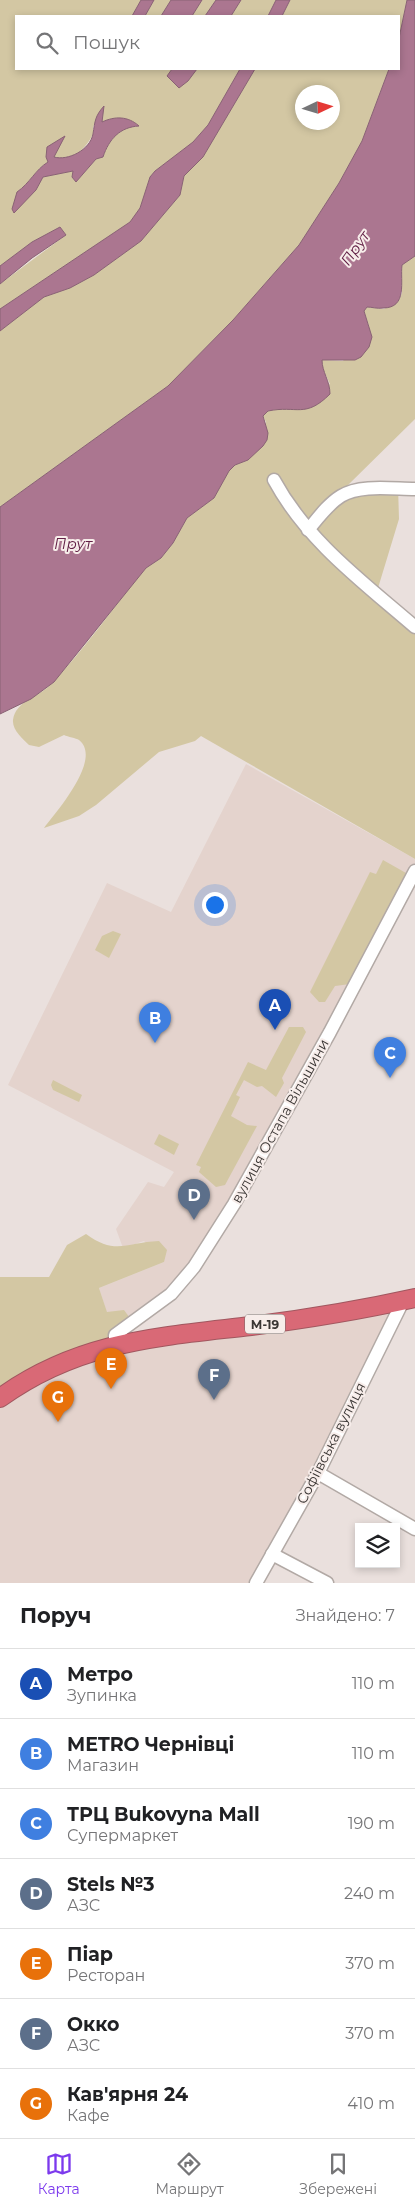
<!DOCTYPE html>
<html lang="uk">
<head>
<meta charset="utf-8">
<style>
	body { margin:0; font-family:Montserrat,sans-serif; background:#f2f2f2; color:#202124 }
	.controls { position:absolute; right:15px; bottom:15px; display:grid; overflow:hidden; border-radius:0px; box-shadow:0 2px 8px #0003 }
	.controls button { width:45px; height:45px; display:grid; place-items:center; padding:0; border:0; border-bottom:1px solid #e0e0e0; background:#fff; color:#202124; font:25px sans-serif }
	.compass { position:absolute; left:295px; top:85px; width:45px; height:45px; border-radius:50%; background:#fff; box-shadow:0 2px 8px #0003; rotate:86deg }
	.you { position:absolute; left:214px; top:904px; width:18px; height:18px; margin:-12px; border:4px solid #fff; border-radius:50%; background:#1a73e8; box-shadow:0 0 0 8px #1a73e833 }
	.badge { display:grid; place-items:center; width:32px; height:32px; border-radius:50%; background:#7c3aed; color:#fff; font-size:16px; font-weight:700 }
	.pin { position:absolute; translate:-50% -41px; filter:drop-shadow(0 1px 2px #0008) }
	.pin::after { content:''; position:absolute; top:26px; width:18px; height:15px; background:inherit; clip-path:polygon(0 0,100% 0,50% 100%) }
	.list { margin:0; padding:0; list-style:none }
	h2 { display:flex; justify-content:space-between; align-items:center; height:65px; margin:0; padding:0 20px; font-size:21px }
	h2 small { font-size:16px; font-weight:400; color:#757577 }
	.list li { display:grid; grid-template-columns:32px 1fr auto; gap:15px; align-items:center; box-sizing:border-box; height:70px; padding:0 20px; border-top:1px solid #e0e0e0 }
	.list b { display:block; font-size:19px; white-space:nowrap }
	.list p { margin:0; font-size:16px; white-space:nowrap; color:#757577 }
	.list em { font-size:16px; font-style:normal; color:#757577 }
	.icon { flex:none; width:28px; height:28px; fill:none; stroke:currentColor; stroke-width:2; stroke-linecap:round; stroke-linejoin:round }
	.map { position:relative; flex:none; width:415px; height:1583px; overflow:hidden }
	.search { position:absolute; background:#fff; box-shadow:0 2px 8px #0003; left:15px; right:15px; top:15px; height:55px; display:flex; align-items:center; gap:12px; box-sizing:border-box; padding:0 18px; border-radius:0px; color:#757577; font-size:19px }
	.sheet { height:555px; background:#fff }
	nav { display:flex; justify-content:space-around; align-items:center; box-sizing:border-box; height:70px; border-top:1px solid #e0e0e0; background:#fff; font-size:14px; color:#757577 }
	nav a { display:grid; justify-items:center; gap:2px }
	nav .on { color:#7c3aed }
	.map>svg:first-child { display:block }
</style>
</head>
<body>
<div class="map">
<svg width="415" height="1583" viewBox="0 0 415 1583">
	<rect width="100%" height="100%" fill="#eae0dd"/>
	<g fill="#e4d3cd">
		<path d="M246,764L415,859V865L323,1039L194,1266L132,1321L107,1313L99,1288L164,1262L144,1241L123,1248L116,1229L148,1182L164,1187L174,1172L8,1085L107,883L171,912Z"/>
		<path d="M406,1297L258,1583H0V1393L92,1350Z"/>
	</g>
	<g fill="#d3c7a3" fill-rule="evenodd">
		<path d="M0,0H141L132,16H16V69H172L167,77L188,81L197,69H240L208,125L193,142L155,171L150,177L140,208L130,222L0,309V284L66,235L60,227L32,242L0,266ZM103,107L102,122C115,121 129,116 138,126C119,127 109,140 103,157L96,159L76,182L72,177L73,171L43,177L36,190L17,192C30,183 35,170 48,162L47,147L64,137L53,157C72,162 85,150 93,134V127Z"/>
		<path d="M154,0H171L161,16H145Z"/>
		<path d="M202,0H216L205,16H192Z"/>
		<path d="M241,0H276L268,16H231Z"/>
		<path d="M290,0H407L399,38V16H282Z"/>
		<path d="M255,69H389L362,141L339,183L299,245L233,320L168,386L0,507V331L44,297L70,288L94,275L141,241L180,195L184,176L203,157ZM302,92H332V122H302Z"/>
		<path d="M415,256V419L347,486H398L399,519L378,588L415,622V859L201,736L195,741L159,752L96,805L79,816L44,828C56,812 103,759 79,740C76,738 68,737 64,735L39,747L29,745C23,739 12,730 13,720C16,701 36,698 48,687C84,651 113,607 146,568L161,558L173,543L187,518L214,498L229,471L235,465L248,460L266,422L263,416L268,411L276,409L330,384L322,367V360L343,361L369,326L364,311L367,307L384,309L399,300L402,293V265Z"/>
		<path d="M383,860L406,873L350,984L335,986L325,1002H319L310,992L370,872L376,874Z"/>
		<path d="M113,931L121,934L109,958L95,950L102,936Z"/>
		<path d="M289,1027H303L306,1032L282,1078L284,1083L276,1097L262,1086L257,1087L244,1080L236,1095L240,1097L231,1116L247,1125L257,1126L225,1185L216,1187L199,1172L201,1167L196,1165L248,1062L266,1070Z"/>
		<path d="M53,1080L82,1095L79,1102L53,1090L51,1085Z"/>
		<path d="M159,1134L179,1144L174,1155L154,1144Z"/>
		<path d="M86,1234C116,1256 127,1242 159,1241L167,1250L164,1262L99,1288L107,1312L124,1310L132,1321L92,1350L0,1393V1277H49L67,1245Z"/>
	</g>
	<g fill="#ab7690" stroke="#896274">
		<path d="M141,0H154L145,16H132Z"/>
		<path d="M171,0H202L192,16H161Z"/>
		<path d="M216,0H241L231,16H205Z"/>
		<path d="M276,0H290L282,16H268Z"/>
		<path d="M407,0H415V256L402,265C400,281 408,308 383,308C377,309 372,307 367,307L364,311L372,337L369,347L361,357L355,360H322C322,372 330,381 330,394C305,419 297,405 268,411L263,416L268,433L267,440L263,446L248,460L235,465L229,471L214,498L187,518L173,543L161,558L146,568L54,682L31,699L0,714V507L168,386L233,320L299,245L339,183L362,141L389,69H399V38Z"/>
		<path d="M172,69H197L188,81L179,88L167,76Z"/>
		<path d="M240,69H255L203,157L184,176L180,195L141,241L94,275L70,288L44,297L0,331V309L130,222L140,208L150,177L155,171L193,142L208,125Z"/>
		<path d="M104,106L102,122C115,116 128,116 139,126C120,127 109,139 103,157L96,159L76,182L72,177L73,171L43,177L36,190L14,213L12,209L17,192C30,183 35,170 48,162L46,157L47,147L65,136L54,157C68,161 90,150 93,134C95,121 95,116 104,106Z"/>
		<path d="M60,227L66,235L32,258L0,284V266L32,242Z"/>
	</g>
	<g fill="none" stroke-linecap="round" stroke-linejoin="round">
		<g stroke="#b2a9a5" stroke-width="15">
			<g id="minor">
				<path d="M274,480C307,541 363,582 415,627"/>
				<path d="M308,530C318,518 328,504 341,496C360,484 393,489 415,489"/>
				<path d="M115,1345V1335L171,1294L194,1267L234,1204L330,1032L415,871"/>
				<path d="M318,1473L415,1529"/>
				<path d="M272,1554L327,1583"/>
				<path d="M256,1583L318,1473L403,1301"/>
			</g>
		</g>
		<g stroke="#a1575f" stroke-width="20">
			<path id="highway" d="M0,1398C79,1341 158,1337 251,1326C306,1319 361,1310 415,1298"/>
		</g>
		<use href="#minor" stroke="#fff" stroke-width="12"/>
		<use href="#highway" stroke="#d96976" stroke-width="18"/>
	</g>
	<g text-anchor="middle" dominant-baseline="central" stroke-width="4" stroke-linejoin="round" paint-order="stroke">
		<rect fill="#f7edea" stroke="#726c6a" stroke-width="1" x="245" y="1314.5" width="40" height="19" rx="4"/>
		<g font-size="12" font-weight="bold" fill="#393533">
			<text x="265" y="1324">М-19</text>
		</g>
		<g font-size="14" fill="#393533" stroke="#f7edea">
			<text transform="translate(280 1121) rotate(-61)">вулиця Остапа Вільшини</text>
			<text transform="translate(331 1443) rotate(-63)">Софіївська вулиця</text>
		</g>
		<g font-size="15" font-style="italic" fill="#622046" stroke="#f7edea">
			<text transform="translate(355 248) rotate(-55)">Прут</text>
			<text x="73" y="543">Прут</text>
		</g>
	</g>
</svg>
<div class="controls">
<button><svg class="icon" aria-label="layers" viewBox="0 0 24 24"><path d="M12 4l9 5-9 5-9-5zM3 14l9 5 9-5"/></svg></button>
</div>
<svg class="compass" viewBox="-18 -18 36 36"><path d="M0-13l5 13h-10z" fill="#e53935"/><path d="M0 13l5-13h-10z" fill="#757577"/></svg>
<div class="you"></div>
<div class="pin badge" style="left:275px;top:1030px;background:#1a4fb4">A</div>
<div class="pin badge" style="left:155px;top:1043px;background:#3f7fe0">B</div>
<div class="pin badge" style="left:390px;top:1078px;background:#3f7fe0">C</div>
<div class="pin badge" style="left:194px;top:1220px;background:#5c6f8a">D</div>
<div class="pin badge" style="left:111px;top:1389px;background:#e8710a">E</div>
<div class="pin badge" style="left:214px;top:1400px;background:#5c6f8a">F</div>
<div class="pin badge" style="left:58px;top:1422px;background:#e8710a">G</div>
<div class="search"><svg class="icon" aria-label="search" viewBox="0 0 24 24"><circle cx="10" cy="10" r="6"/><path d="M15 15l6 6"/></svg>Пошук</div>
</div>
<section class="sheet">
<h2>Поруч<small>Знайдено: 7</small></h2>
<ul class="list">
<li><span class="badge" style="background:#1a4fb4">A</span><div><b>Метро</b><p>Зупинка</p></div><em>110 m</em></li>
<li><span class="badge" style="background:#3f7fe0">B</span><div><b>METRO Чернівці</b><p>Магазин</p></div><em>110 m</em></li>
<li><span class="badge" style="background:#3f7fe0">C</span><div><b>ТРЦ Bukovyna Mall</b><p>Супермаркет</p></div><em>190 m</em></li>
<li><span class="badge" style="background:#5c6f8a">D</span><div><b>Stels №3</b><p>АЗС</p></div><em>240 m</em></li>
<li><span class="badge" style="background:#e8710a">E</span><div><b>Піар</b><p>Ресторан</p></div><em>370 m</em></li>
<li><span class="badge" style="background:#5c6f8a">F</span><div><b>Окко</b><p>АЗС</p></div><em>370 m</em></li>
<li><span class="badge" style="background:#e8710a">G</span><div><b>Кав'ярня 24</b><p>Кафе</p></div><em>410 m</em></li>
</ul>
</section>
<nav>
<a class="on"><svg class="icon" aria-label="map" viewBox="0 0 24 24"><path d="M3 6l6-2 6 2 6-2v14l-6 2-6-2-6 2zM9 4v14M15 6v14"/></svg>Карта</a>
<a><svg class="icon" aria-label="directions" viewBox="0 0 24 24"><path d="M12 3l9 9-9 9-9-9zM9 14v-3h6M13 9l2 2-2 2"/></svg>Маршрут</a>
<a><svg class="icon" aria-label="saved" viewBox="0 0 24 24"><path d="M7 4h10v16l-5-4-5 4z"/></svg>Збережені</a>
</nav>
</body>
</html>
